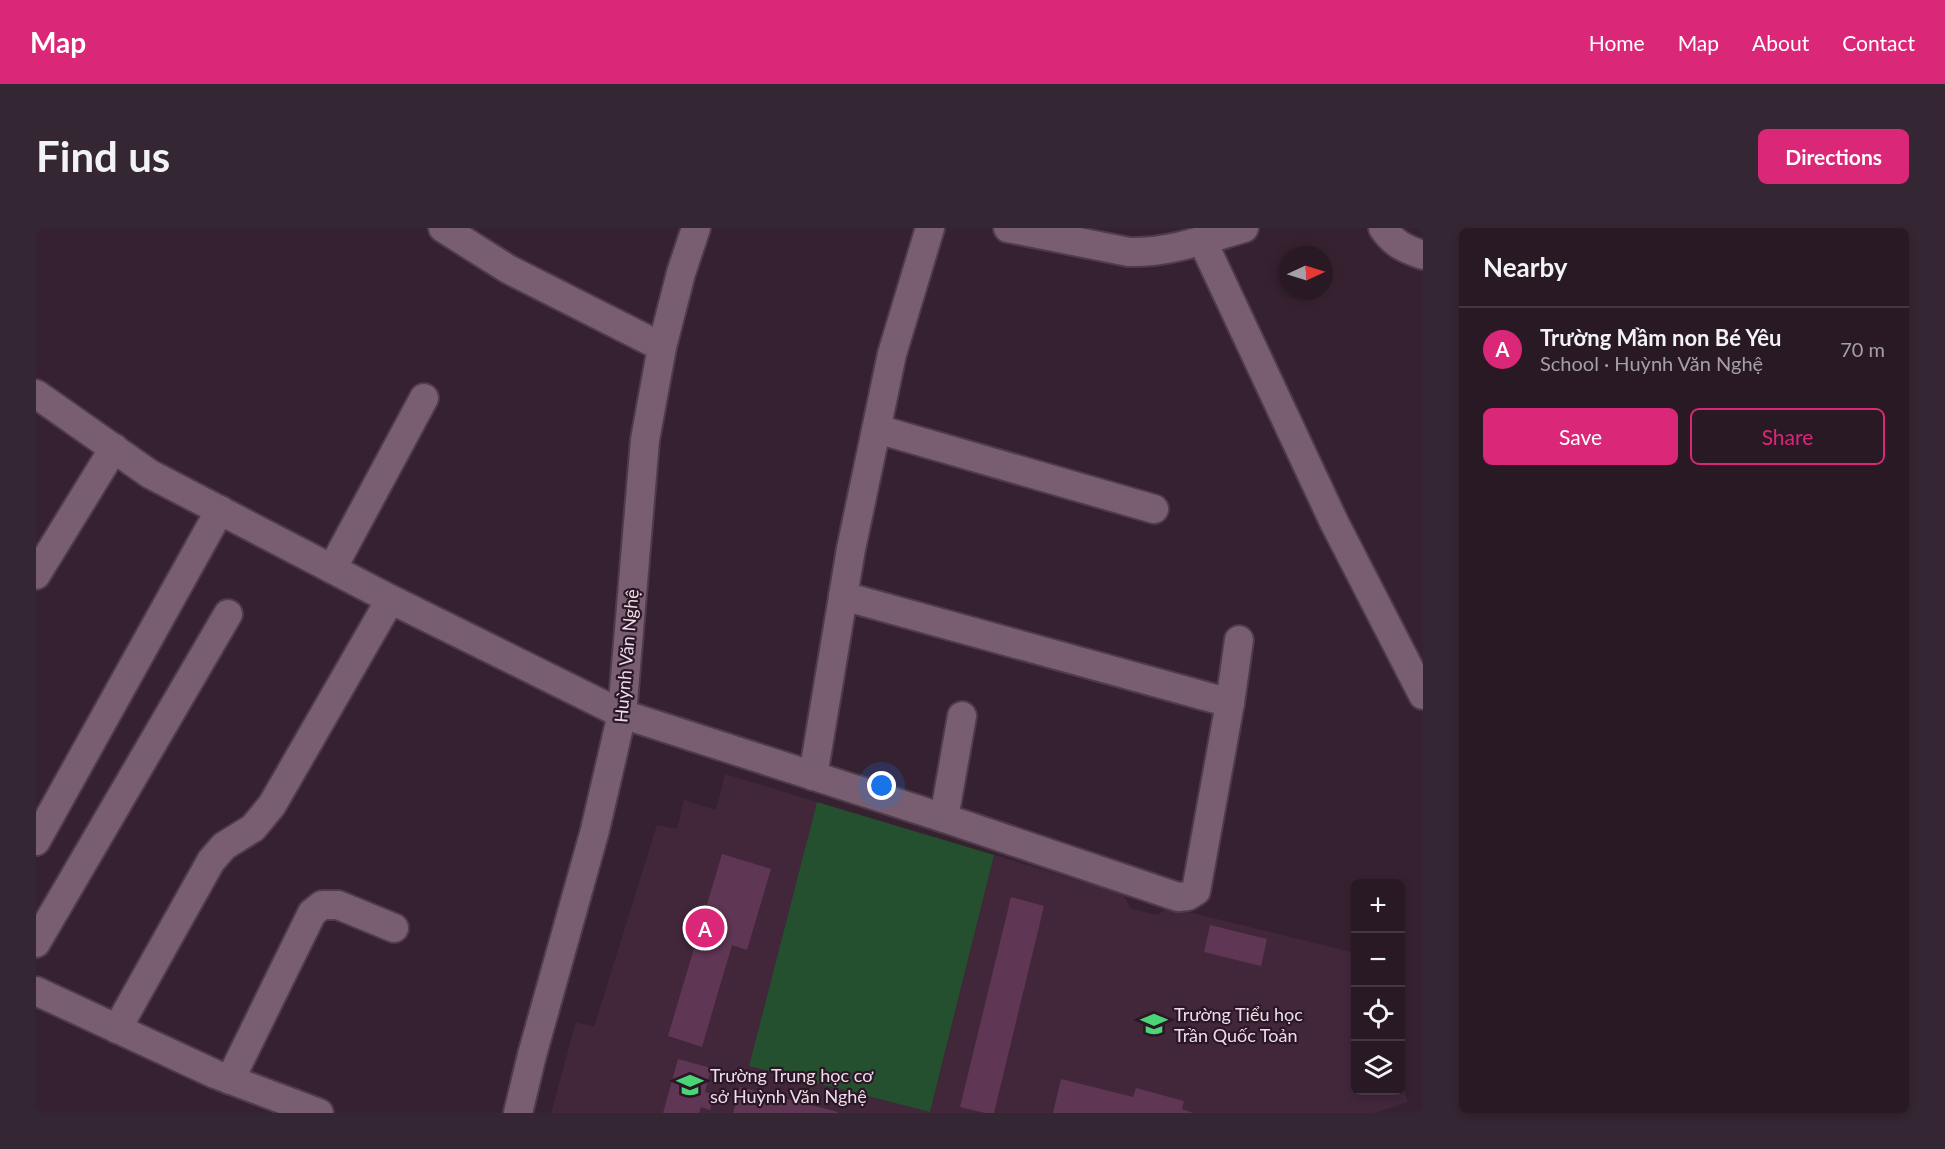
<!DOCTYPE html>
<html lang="en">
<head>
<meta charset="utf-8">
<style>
	body { margin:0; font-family:Lato,sans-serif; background:#342632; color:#f1f3f6 }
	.controls { position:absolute; right:18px; bottom:18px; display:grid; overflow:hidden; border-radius:9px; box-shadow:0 3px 9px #0003 }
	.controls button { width:54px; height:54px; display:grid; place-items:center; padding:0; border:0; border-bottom:2px solid #443842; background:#281925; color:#f1f3f6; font:30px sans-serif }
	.compass { position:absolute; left:1243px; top:18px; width:54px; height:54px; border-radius:50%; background:#281925; box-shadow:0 3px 9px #0003; rotate:86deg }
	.you { position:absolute; left:846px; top:558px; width:21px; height:21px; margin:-15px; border:4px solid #fff; border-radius:50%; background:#1a73e8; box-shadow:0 0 0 9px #1a73e833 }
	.badge { display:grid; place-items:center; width:39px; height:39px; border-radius:50%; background:#db2777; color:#fff; font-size:20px; font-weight:700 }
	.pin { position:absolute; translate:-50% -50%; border:3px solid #fff; box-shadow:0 2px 6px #0006 }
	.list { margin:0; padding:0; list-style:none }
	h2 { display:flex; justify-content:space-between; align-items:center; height:78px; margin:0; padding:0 24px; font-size:26px }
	h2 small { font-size:20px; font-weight:400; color:#a5a0a7 }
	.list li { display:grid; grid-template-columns:39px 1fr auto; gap:18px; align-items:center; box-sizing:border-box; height:84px; padding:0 24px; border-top:2px solid #443842 }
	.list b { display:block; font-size:22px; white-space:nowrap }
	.list p { margin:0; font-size:20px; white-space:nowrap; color:#a5a0a7 }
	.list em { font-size:20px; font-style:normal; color:#a5a0a7 }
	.actions { display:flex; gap:12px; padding:18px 24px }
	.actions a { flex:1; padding:14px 0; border:2px solid #db2777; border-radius:9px; text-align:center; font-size:21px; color:#db2777 }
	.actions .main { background:#db2777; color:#fff }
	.icon { flex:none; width:33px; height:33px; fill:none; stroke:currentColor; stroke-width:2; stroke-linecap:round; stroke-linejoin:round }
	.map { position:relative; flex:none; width:1387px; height:885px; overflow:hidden; border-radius:9px }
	header { display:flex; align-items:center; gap:36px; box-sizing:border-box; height:84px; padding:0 30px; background:#db2777; color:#fff }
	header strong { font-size:28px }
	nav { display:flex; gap:33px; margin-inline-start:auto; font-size:21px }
	.intro { display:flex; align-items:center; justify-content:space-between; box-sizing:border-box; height:144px; padding:0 36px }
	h1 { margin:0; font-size:42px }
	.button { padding:15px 27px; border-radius:9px; background:#db2777; color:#fff; font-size:21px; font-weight:700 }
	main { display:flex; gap:36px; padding:0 36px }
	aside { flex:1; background:#281925; border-radius:9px; box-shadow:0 3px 9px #0003 }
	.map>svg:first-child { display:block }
</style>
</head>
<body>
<header>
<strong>Map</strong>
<nav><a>Home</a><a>Map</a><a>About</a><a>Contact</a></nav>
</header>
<div class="intro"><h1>Find us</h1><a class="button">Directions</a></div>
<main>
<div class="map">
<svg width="1387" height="885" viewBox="0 0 1387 885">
	<rect width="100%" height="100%" fill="#362131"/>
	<path fill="#42273b" d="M689,546L781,574L713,838L894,884L958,627L1087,666L1095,681L1122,687L1132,679L1315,724L1320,737V862H1364L1365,855L1372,874L1339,885H515L540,794L558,799L621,597L641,601L648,572L680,582Z"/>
	<path fill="#255030" d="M781,574L958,627L894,884L713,838Z"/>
	<g fill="#5f3654">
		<path d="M686,626L735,641L711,722L696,717L666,819L632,808Z"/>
		<path d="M975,669L1008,678L958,885H949L924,879Z"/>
		<path d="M1174,697L1231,711L1225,738L1168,724Z"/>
		<path d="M642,831L675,840L669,864L678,866L674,882L665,879L663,885H627Z"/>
		<path d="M1025,851L1097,869L1100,860L1148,873L1146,881L1157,885H1017Z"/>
		<path d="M704,859L802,884V885H697Z"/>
	</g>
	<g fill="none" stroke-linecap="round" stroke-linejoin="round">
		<g stroke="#4f3c4a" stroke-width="32">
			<g id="minor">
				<path d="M407,0L472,41L626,119"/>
				<path d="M972,0L1093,24C1133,25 1170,11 1208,0"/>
				<path d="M1347,0C1358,16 1369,21 1387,27"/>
				<path d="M1166,12L1298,294L1387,467"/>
				<path d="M0,166L114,246L350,369L586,486L908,590L1142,669L1152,668L1160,663L1194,475L1203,412"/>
				<path d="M841,201L1118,281"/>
				<path d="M296,341L388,170"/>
				<path d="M0,347L78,220"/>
				<path d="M807,368L1194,475"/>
				<path d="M777,548L815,321L856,126L894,0"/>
				<path d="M908,590L926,488"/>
				<path d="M0,613L184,282"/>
				<path d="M0,715L192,386"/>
				<path d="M0,763L179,846L283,885"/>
				<path d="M81,801L175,633L188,618L217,600L236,577L354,372"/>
				<path d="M194,852L276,685L286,677H302L358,700"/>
				<path d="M482,885L496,827L559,602L586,486L609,212L626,119L645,45L660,0"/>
			</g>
		</g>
		<use href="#minor" stroke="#785e70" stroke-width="28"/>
	</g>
	<defs>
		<g id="school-bare" transform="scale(2.07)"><path d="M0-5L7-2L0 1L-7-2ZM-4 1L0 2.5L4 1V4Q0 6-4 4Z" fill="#4ad677" stroke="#2c1727" stroke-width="2.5" paint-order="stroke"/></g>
	</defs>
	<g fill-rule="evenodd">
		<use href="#school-bare" x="1118" y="796"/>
		<use href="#school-bare" x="654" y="857"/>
	</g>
	<g text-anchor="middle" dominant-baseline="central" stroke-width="4.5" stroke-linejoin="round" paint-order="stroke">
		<g font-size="18" fill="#ecdde8" stroke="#2c1727">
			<text transform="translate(590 428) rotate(-85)">Huỳnh Văn Nghệ</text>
		</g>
		<g font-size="18" fill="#ecdde8" stroke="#2c1727" text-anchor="start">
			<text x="1138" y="786">Trường Tiểu học<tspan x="1138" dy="21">Trần Quốc Toản</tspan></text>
			<text x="674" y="847">Trường Trung học cơ<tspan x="674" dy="21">sở Huỳnh Văn Nghệ</tspan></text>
		</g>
	</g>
</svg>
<div class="controls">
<button>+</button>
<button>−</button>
<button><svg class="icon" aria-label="locate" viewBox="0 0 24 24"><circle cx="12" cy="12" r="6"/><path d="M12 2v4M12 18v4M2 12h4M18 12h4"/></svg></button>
<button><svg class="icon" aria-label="layers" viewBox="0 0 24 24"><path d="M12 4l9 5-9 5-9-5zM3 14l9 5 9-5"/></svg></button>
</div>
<svg class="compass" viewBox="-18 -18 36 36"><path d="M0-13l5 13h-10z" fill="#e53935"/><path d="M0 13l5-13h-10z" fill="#a5a0a7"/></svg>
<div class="you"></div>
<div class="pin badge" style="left:669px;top:700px">A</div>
</div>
<aside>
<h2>Nearby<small></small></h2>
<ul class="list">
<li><span class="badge">A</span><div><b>Trường Mầm non Bé Yêu</b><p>School · Huỳnh Văn Nghệ</p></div><em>70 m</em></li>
</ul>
<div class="actions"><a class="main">Save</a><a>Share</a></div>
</aside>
</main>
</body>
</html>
